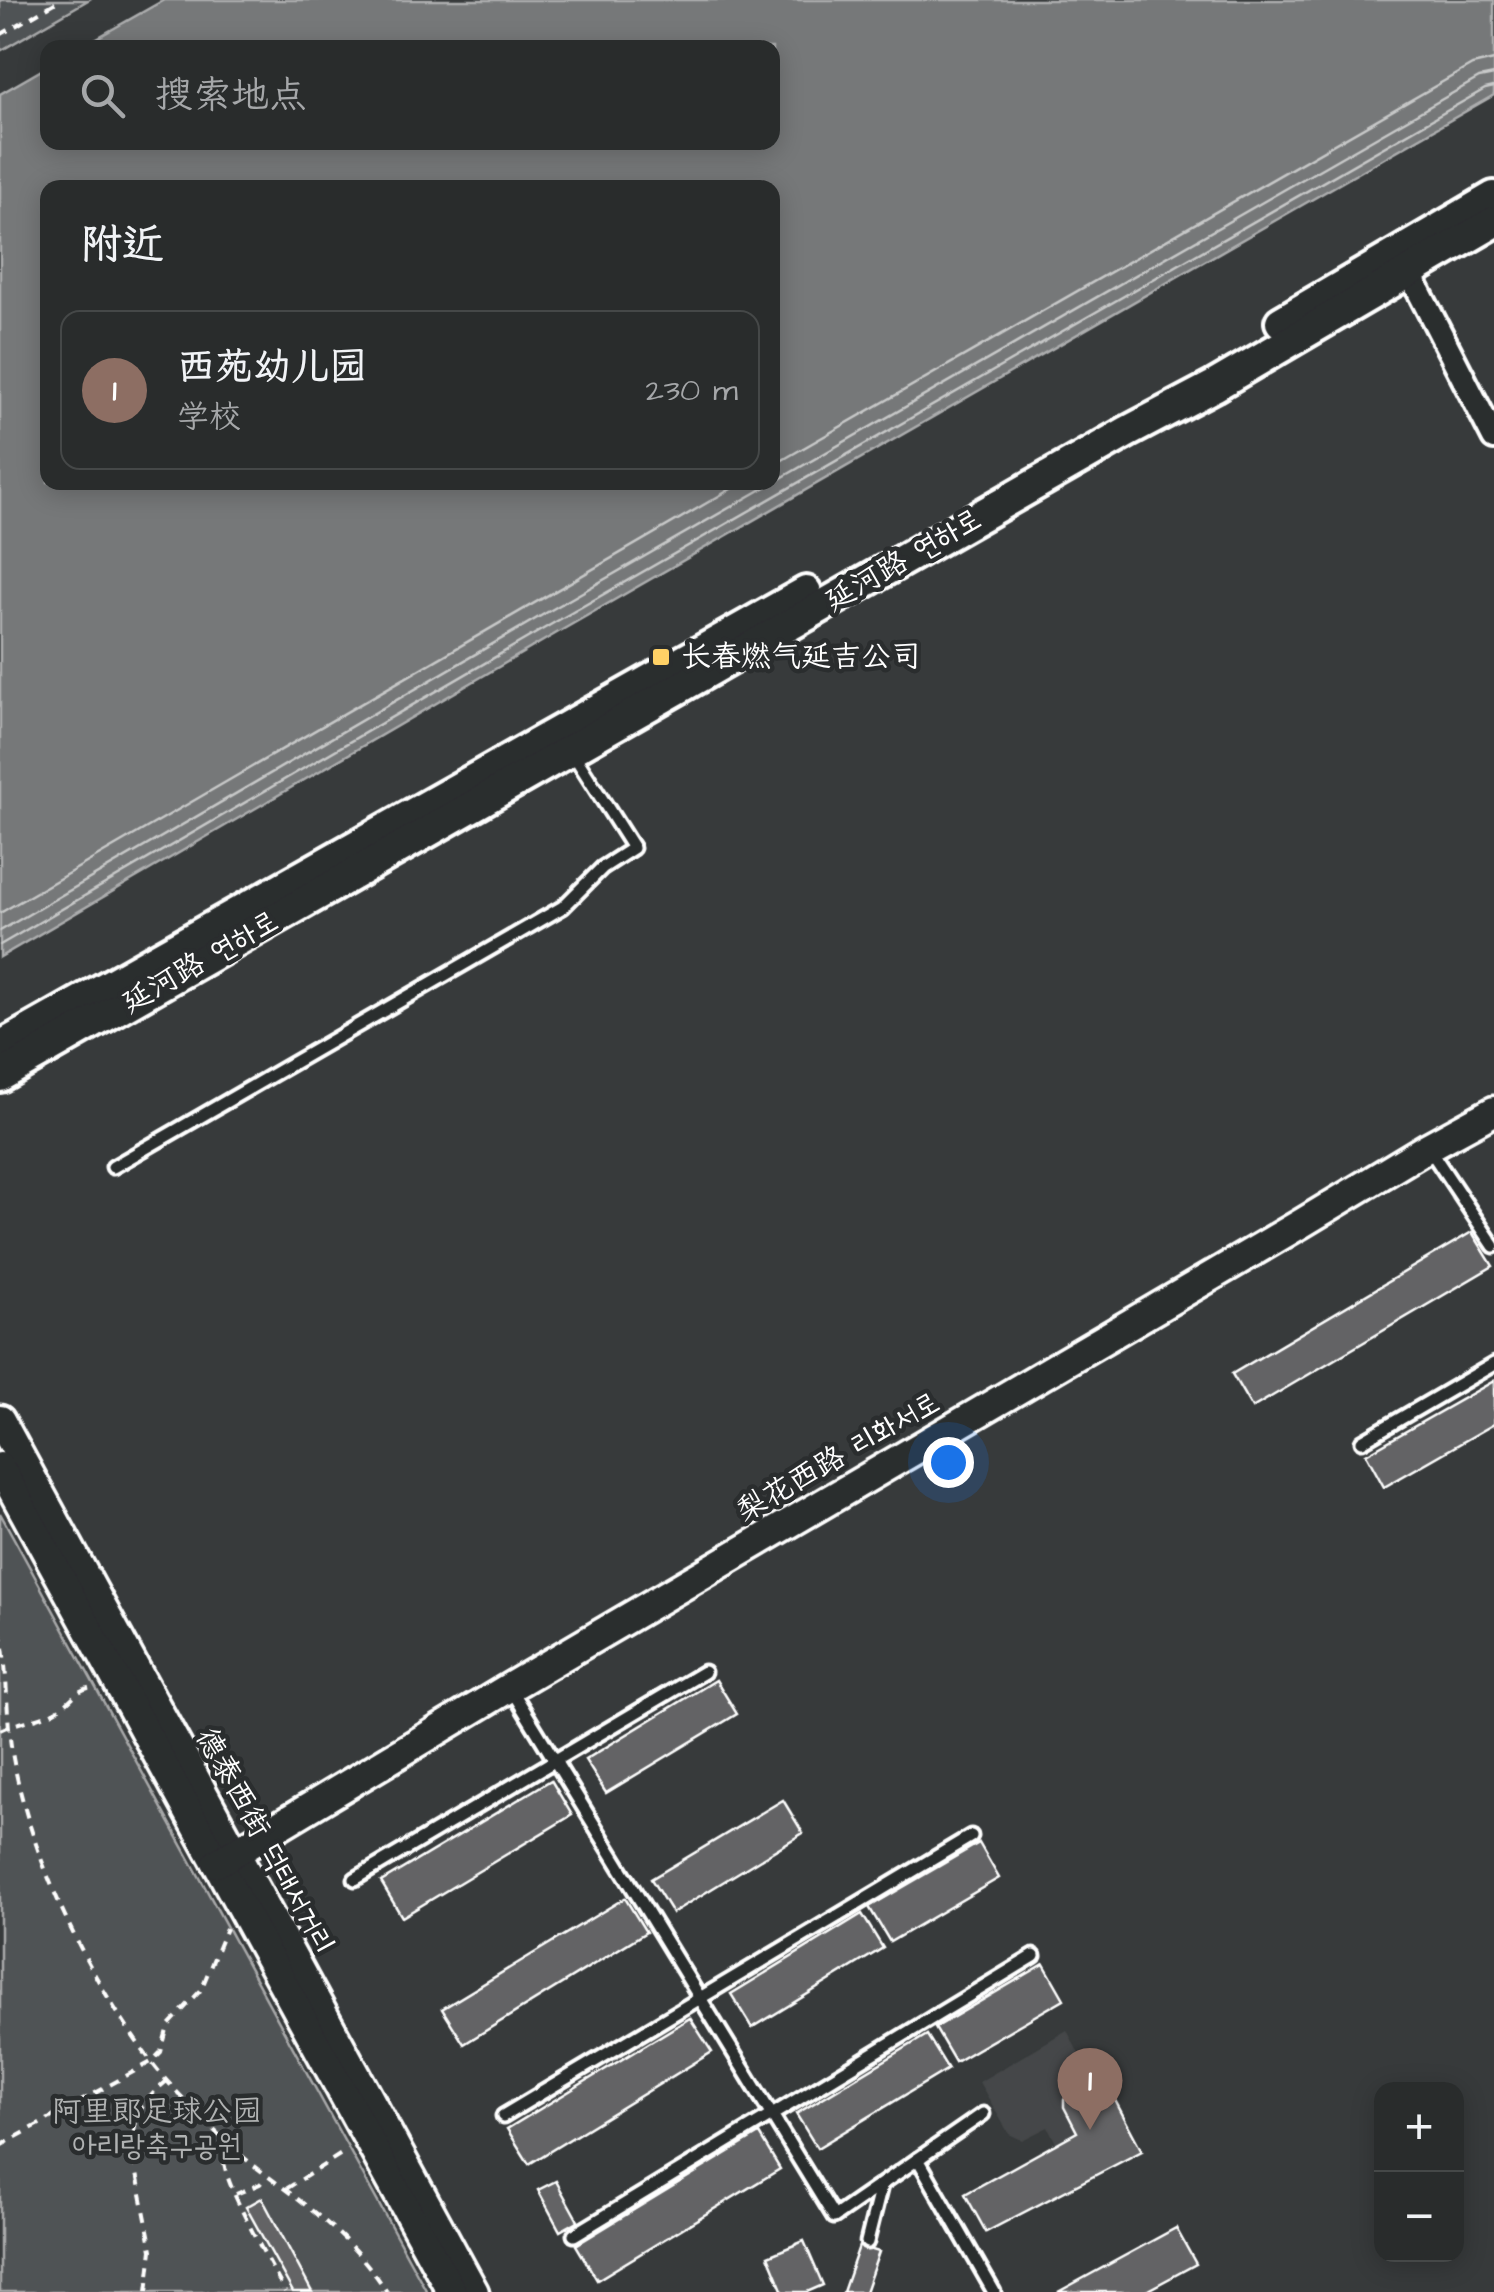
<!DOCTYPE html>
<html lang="zh">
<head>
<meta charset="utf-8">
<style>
	body { margin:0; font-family:"Architects Daughter","LXGW WenKai TC","Poor Story",sans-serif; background:#313434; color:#f1f3f6 }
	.controls { position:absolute; right:30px; bottom:30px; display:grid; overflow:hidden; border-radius:20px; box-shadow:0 5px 25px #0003 }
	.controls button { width:90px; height:90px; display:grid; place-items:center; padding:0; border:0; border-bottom:2px solid #454848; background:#292c2c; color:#f1f3f6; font:50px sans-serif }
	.you { position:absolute; left:948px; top:1462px; width:35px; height:35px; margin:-25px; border:8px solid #fff; border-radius:50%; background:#1a73e8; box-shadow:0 0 0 15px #1a73e833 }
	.badge { display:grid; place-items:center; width:65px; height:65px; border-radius:50%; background:#1a73e8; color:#fff; font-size:32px; font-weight:700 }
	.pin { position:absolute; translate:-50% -82px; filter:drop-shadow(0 2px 5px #0008) }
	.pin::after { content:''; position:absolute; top:52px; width:35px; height:30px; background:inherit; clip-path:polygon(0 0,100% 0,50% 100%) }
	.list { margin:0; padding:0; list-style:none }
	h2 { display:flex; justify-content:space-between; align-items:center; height:130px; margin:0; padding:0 40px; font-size:42px }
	h2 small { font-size:32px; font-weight:400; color:#a5a7a9 }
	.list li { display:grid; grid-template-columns:65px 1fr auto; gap:30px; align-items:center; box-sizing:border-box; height:160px; margin:0 20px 20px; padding:0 20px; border:2px solid #454848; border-radius:20px }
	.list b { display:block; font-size:38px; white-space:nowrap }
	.list p { margin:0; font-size:32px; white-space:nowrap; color:#a5a7a9 }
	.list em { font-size:32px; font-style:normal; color:#a5a7a9 }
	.icon { flex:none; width:55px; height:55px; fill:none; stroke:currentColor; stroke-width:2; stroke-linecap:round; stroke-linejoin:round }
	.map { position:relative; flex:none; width:1494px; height:2292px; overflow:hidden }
	.search { position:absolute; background:#292c2c; box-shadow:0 5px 25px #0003; left:40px; top:40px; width:740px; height:110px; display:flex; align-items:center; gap:25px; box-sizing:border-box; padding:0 35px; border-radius:20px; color:#a5a7a9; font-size:38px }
	.panel { position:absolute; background:#292c2c; box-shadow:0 5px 25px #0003; left:40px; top:180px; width:740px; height:310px; border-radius:20px }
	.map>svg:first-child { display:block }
</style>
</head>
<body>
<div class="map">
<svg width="1494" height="2292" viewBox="0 0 1494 2292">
	<rect width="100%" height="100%" fill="#373a3b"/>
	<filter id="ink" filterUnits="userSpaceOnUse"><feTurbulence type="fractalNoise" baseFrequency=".01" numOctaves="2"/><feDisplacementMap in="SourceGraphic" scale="20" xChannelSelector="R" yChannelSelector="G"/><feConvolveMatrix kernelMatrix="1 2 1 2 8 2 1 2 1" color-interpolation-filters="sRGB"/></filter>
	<g filter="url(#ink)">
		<path fill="#444748" d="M1067,2030L1084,2064H1094L1142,2151L965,2194L1056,2143L1048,2127L1022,2140L1009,2134L979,2082Z"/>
		<g fill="#505354" stroke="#a8a9aa" stroke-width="2.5">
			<path d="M0,0H88L0,51Z"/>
			<path d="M0,1513L427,2292H0Z"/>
		</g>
		<path fill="#767879" stroke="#adaeaf" stroke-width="2.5" fill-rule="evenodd" d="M164,0H1494V95L562,630L0,957V94L47,67L48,142H772V48L81,47ZM48,188H772V482H48Z"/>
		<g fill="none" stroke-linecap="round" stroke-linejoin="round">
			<g stroke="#c8c9c9" stroke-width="2.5">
				<path d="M772,466L1472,65L1494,60"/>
				<path d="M0,913L743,482"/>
				<path d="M0,931L551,610L1479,78L1494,75"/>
				<path d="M0,945L557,621L1485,89L1494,87"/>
			</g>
		</g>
		<g fill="#636465" stroke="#fff" stroke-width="2.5">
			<path d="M1472,1232L1493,1266L1252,1408L1232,1374Z"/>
			<path d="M1494,1381V1424L1384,1487L1366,1454Z"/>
			<path d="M716,1680L737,1714L606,1793L585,1760Z"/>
			<path d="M551,1780L572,1815L402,1917L381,1882Z"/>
			<path d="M783,1800L803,1833L672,1913L651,1879Z"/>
			<path d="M979,1843L999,1878L890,1942L869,1907Z"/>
			<path d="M625,1898L646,1932L464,2044L442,2009Z"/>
			<path d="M862,1914L883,1948L752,2028L731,1994Z"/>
			<path d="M1044,1964L1064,1999L955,2062L935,2028Z"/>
			<path d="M690,2018L712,2052L529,2164L507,2129Z"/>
			<path d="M927,2035L948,2069L817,2148L796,2114Z"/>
			<path d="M1088,2079L1104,2083L1109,2089L1142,2151L986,2232L965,2194L1077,2132L1064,2107V2100L1072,2086L1079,2081Z"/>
			<path d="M759,2134L780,2169L597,2280L576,2245Z"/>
			<path d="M556,2181L578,2221L560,2231L538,2190Z"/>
			<path d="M262,2198L312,2292H293L246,2207Z"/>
			<path d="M1176,2228L1196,2264L1144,2292H1058Z"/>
			<path d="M804,2241L823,2285L807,2292H783L768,2256Z"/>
			<path d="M859,2246L879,2252L865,2292H843Z"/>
		</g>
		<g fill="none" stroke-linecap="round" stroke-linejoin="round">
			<g stroke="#fff" stroke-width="19">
				<g id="service">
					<path d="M1428,1147L1494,1246"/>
					<path d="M113,1167L563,907L602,868L633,848L572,752"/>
					<path d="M1362,1441L1494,1364"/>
					<path d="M511,1689L834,2217L983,2114"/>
					<path d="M355,1879L704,1672"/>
					<path d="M503,2116L971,1836"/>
					<path d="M918,2159L994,2292"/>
					<path d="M574,2235L1034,1956"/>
					<path d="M867,2242L881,2186"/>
				</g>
			</g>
			<g stroke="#fff" stroke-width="30">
				<path id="minor" d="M1409,272L1494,438"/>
			</g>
			<g stroke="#fff" stroke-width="35">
				<g id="tertiary">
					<path d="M0,1420L474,2292"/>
					<path d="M0,1467L452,2292"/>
					<path d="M217,1863L510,1687L1302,1223L1428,1147L1494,1111"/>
				</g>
			</g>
			<g stroke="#fff" stroke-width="38">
				<g id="secondary">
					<path d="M1281,322L1494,197"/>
					<path d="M0,1047L806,592"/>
					<path d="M0,1076L1127,432L1214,386L1494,222"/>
				</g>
			</g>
			<g stroke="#fff" stroke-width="4" stroke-dasharray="10 8" stroke-linecap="butt">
				<path d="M0,35L60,0"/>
				<path d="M0,1630C9,1672 5,1716 13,1758C32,1861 87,1976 150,2060C169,2086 194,2109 216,2132C245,2162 279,2183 310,2209C340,2233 367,2260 387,2292"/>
				<path d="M0,1730C20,1720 46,1720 64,1705C75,1696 77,1690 92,1687"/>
				<path d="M229,2144C226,2151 224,2153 224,2160C224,2185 271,2265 285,2292"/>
				<path d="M0,2146L151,2062L161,2052L168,2026L201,1990L226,1928"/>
				<path d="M286,2189L346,2151"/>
				<path d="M236,2194L260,2184L266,2177"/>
				<path d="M147,2292L152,2250L132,2148C135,2112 141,2103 168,2080"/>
			</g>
			<use href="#service" stroke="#2a2d2e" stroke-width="11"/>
			<use href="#minor" stroke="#2a2d2e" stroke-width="22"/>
			<use href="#tertiary" stroke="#2a2d2e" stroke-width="28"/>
			<use href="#secondary" stroke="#2a2d2e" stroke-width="30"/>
		</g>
	</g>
	<rect fill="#ffd166" stroke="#2a2d2e" stroke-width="4" x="651" y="647" width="20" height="20" rx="5"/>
	<g text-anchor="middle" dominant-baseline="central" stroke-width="9" stroke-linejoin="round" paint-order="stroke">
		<g font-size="30" fill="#fff" stroke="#2a2d2e">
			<text transform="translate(903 560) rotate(-30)">延河路 연하로</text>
			<text transform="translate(200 962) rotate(-30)">延河路 연하로</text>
			<text transform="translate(838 1457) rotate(-30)">梨花西路 리화서로</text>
			<text transform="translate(265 1841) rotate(61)">德泰西街 덕태서거리</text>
		</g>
		<g font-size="30" fill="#fff" stroke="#2a2d2e" text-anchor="start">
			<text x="681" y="657">长春燃气延吉公司</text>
		</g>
		<g font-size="30" fill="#b0b2b2" stroke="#2a2d2e">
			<text x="157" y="2112">阿里郎足球公园<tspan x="157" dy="34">아리랑축구공원</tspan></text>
		</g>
	</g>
</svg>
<div class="controls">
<button>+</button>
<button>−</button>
</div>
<div class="you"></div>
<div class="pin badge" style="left:1090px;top:2130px;background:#8d6e63">1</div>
<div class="search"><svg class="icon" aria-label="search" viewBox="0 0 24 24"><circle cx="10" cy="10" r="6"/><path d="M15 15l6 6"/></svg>搜索地点</div>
<section class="panel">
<h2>附近<small></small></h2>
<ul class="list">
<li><span class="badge" style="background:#8d6e63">1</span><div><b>西苑幼儿园</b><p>学校</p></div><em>230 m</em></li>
</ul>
</section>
</div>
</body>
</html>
